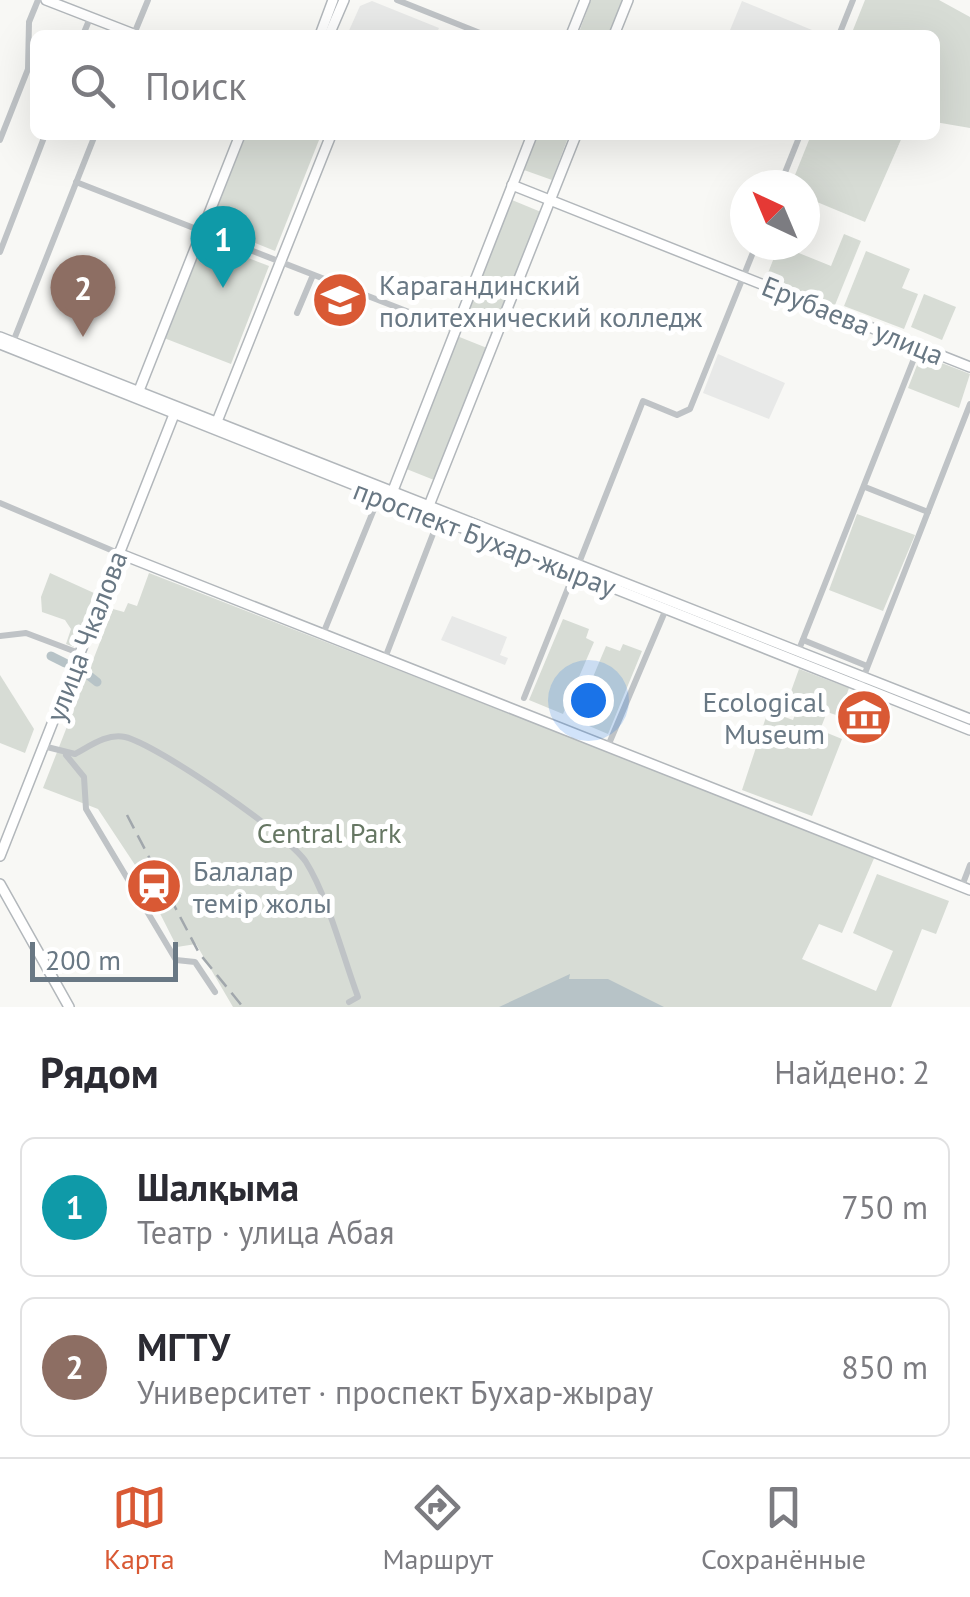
<!DOCTYPE html>
<html lang="ru">
<head>
<meta charset="utf-8">
<style>
	body { margin:0; font-family:"PT Sans",sans-serif; background:#f2f2f3; color:#2b2b33 }
	.compass { position:absolute; left:730px; top:170px; width:90px; height:90px; border-radius:50%; background:#fff; box-shadow:0 10px 40px #0002; rotate:316deg }
	.scale { position:absolute; left:30px; bottom:25px; width:148px; box-sizing:border-box; padding-left:10px; border:5px solid #697884; border-top:0; font-size:28px; line-height:35px; white-space:nowrap; color:#697884; -webkit-text-stroke:8px #fff; paint-order:stroke }
	.you { position:absolute; left:588px; top:700px; width:35px; height:35px; margin:-25px; border:8px solid #fff; border-radius:50%; background:#1a73e8; box-shadow:0 0 0 15px #1a73e833 }
	.badge { display:grid; place-items:center; width:65px; height:65px; border-radius:50%; background:#d95934; color:#fff; font-size:32px; font-weight:700 }
	.pin { position:absolute; translate:-50% -82px; filter:drop-shadow(0 2px 5px #0008) }
	.pin::after { content:''; position:absolute; top:52px; width:35px; height:30px; background:inherit; clip-path:polygon(0 0,100% 0,50% 100%) }
	.list { margin:0; padding:0; list-style:none }
	h2 { display:flex; justify-content:space-between; align-items:center; height:130px; margin:0; padding:0 40px; font-size:42px }
	h2 small { font-size:32px; font-weight:400; color:#7c7c81 }
	.list li { display:grid; grid-template-columns:65px 1fr auto; gap:30px; align-items:center; box-sizing:border-box; height:140px; margin:0 20px 20px; padding:0 20px; border:2px solid #e1e1e2; border-radius:15px }
	.list b { display:block; font-size:38px; white-space:nowrap }
	.list p { margin:0; font-size:32px; white-space:nowrap; color:#7c7c81 }
	.list em { font-size:32px; font-style:normal; color:#7c7c81 }
	.icon { flex:none; width:55px; height:55px; fill:none; stroke:currentColor; stroke-width:2; stroke-linecap:round; stroke-linejoin:round }
	.map { position:relative; flex:none; width:970px; height:1007px; overflow:hidden }
	.search { position:absolute; background:#fff; box-shadow:0 10px 40px #0002; left:30px; right:30px; top:30px; height:110px; display:flex; align-items:center; gap:25px; box-sizing:border-box; padding:0 35px; border-radius:15px; color:#7c7c81; font-size:38px }
	.sheet { height:450px; background:#fff }
	nav { display:flex; justify-content:space-around; align-items:center; box-sizing:border-box; height:140px; border-top:2px solid #e1e1e2; background:#fff; font-size:28px; color:#7c7c81 }
	nav a { display:grid; justify-items:center; gap:5px }
	nav .on { color:#d95934 }
	.map>svg:first-child { display:block }
</style>
</head>
<body>
<div class="map">
<svg width="970" height="1007" viewBox="0 0 970 1007">
	<rect width="100%" height="100%" fill="#f8f8f5"/>
	<g fill="#e8e9e8">
		<path d="M372,1L439,28L436,35H347L360,6Z"/>
		<path d="M742,1L824,35H728Z"/>
		<path d="M718,354L785,383L769,419L703,393Z"/>
		<path d="M452,616L507,637L500,655L508,658L505,665L441,640Z"/>
	</g>
	<g fill="#d7dcd5">
		<path d="M591,0H623L609,35H578Z"/>
		<path d="M865,0H939L970,17V128L935,122V35H851Z"/>
		<path d="M246,135H321L275,251L210,225Z"/>
		<path d="M537,135H569L552,180L524,170Z"/>
		<path d="M811,135H903L865,222L805,197V185H791Z"/>
		<path d="M512,200L541,212L492,333L463,321Z"/>
		<path d="M844,234L861,241L835,305L766,278L779,245L831,266Z"/>
		<path d="M202,240L269,266L231,364L164,338Z"/>
		<path d="M866,251L910,269L902,288L918,294L904,329L844,306Z"/>
		<path d="M924,294L956,307L942,340L911,327Z"/>
		<path d="M457,336L487,348L434,480L404,468Z"/>
		<path d="M921,355L970,374L959,408L908,388Z"/>
		<path d="M857,514L915,535L883,611L829,590Z"/>
		<path d="M50,573L94,593L74,647L66,644L71,629L65,620L42,612L41,597Z"/>
		<path d="M149,573L875,856L842,933L819,924L802,959L876,991L893,951L853,933L877,874L949,901L936,934L922,929L891,1007H233L196,944L177,947L137,868L98,809L43,788L113,609L124,612L128,603L137,606Z"/>
		<path d="M563,619L589,629L586,638L594,642L563,714L529,700Z"/>
		<path d="M623,644L642,651L608,734L575,720L606,646L620,651Z"/>
		<path d="M799,669L849,688L839,716L827,712L820,730L842,739L812,816L742,790L768,711L793,720L801,698L790,694Z"/>
		<path d="M0,675L34,729L25,753L0,743Z"/>
	</g>
	<path fill="#b7c3c7" d="M570,974L569,979H608L664,1007H499Z"/>
	<g fill="none" stroke-linecap="round" stroke-linejoin="round">
		<g stroke="#b7c3c7" stroke-width="9">
			<path d="M51,656L65,663"/>
			<path d="M83,671L97,682"/>
		</g>
		<g stroke="#b2b7bb" stroke-width="12">
			<g id="major">
				<path d="M46,0L136,35"/>
				<path d="M320,35L333,0"/>
				<path d="M329,35L344,0"/>
				<path d="M571,35L585,0"/>
				<path d="M614,35L628,0"/>
				<path d="M512,185L970,367"/>
				<path d="M0,337L970,719"/>
				<path d="M0,344L970,730"/>
				<path d="M138,393L240,135"/>
				<path d="M216,424L331,135"/>
				<path d="M392,493L532,135"/>
				<path d="M428,508L576,135"/>
				<path d="M118,553L970,890"/>
				<path d="M0,856L175,412"/>
				<path d="M0,884L69,1007"/>
			</g>
		</g>
		<g stroke="#bfc3c6" stroke-width="6">
			<path d="M397,0L485,35"/>
			<path d="M134,34L148,0"/>
			<path d="M83,35L90,18"/>
			<path d="M839,35L853,0"/>
			<path d="M0,140L28,69L29,22L38,0"/>
			<path d="M76,182L455,330"/>
			<path d="M780,185L800,135"/>
			<path d="M0,252L45,135"/>
			<path d="M297,313L313,275"/>
			<path d="M13,342L95,135"/>
			<path d="M865,487L928,512"/>
			<path d="M0,503L118,553"/>
			<path d="M579,563L643,401L677,415L690,409L756,245"/>
			<path d="M323,634L381,492"/>
			<path d="M0,636L26,633L79,653"/>
			<path d="M803,640L867,666"/>
			<path d="M798,652L919,346"/>
			<path d="M385,658L438,521"/>
			<path d="M860,686L970,404"/>
			<path d="M524,698L574,573"/>
			<path d="M43,746L75,754C90,746 107,733 125,737C156,744 289,835 306,862C328,897 343,957 358,997L349,1002"/>
			<path d="M608,746L666,609"/>
			<path d="M66,755L84,777L86,809L176,960L195,962L215,992"/>
			<path d="M962,886L970,865"/>
		</g>
		<use href="#major" stroke="#fff" stroke-width="9"/>
		<path stroke="#a1a7ac" stroke-width="2.5" stroke-dasharray="15 8" stroke-linecap="butt" d="M127,815L199,953L243,1007"/>
	</g>
	<defs>
		<g id="university-disc" transform="scale(2.875)"><circle r="9.5" fill="#d95934" stroke="#fff"/><path d="M0-5L7-2L0 1L-7-2ZM-4 1L0 2.5L4 1V4Q0 6-4 4Z" fill="#fff"/></g>
		<g id="museum-disc" transform="scale(2.875)"><circle r="9.5" fill="#d95934" stroke="#fff"/><path d="M0-6L6-3V-2H-6V-3ZM-5-1h2V3h-2ZM-1-1h2V3h-2ZM3-1h2V3H3ZM-6 4H6V6H-6Z" fill="#fff"/></g>
		<g id="station-disc" transform="scale(2.875)"><circle r="9.5" fill="#d95934" stroke="#fff"/><path d="M-3-6H3Q5-6 5-4V2Q5 4 3 4L4.5 6H3L1.5 4h-3L-3 6H-4.5L-3 4Q-5 4-5 2V-4Q-5-6-3-6ZM-3.5-4v3h7v-3ZM-3.5 1v1.5H-2V1ZM2 1v1.5H3.5V1Z" fill="#fff"/></g>
	</defs>
	<g fill-rule="evenodd">
		<use href="#university-disc" x="340" y="300"/>
		<use href="#museum-disc" x="864" y="717"/>
		<use href="#station-disc" x="154" y="886"/>
	</g>
	<g text-anchor="middle" dominant-baseline="central" stroke-width="10" stroke-linejoin="round" paint-order="stroke">
		<g font-size="28" fill="#697884" stroke="#fff" text-anchor="start">
			<text x="379" y="284">Карагандинский<tspan x="379" dy="32">политехнический колледж</tspan></text>
			<text x="825" y="701" text-anchor="end">Ecological<tspan x="825" dy="32">Museum</tspan></text>
			<text x="193" y="870">Балалар<tspan x="193" dy="32">темір жолы</tspan></text>
		</g>
		<g font-size="28" fill="#697884" stroke="#fff">
			<text transform="translate(853 320) rotate(22)">Ерубаева улица</text>
			<text transform="translate(485 538) rotate(21)">проспект Бухар-жырау</text>
			<text transform="translate(86 636) rotate(-69)">улица Чкалова</text>
		</g>
		<g font-size="28" fill="#667763" stroke="#fff">
			<text x="329" y="832">Central Park</text>
		</g>
	</g>
</svg>
<svg class="compass" viewBox="-18 -18 36 36"><path d="M0-13l5 13h-10z" fill="#e53935"/><path d="M0 13l5-13h-10z" fill="#7c7c81"/></svg>
<div class="scale">200 m</div>
<div class="you"></div>
<div class="pin badge" style="left:223px;top:288px;background:#0f9aa8">1</div>
<div class="pin badge" style="left:83px;top:337px;background:#8d6e63">2</div>
<div class="search"><svg class="icon" aria-label="search" viewBox="0 0 24 24"><circle cx="10" cy="10" r="6"/><path d="M15 15l6 6"/></svg>Поиск</div>
</div>
<section class="sheet">
<h2>Рядом<small>Найдено: 2</small></h2>
<ul class="list">
<li><span class="badge" style="background:#0f9aa8">1</span><div><b>Шалқыма</b><p>Театр · улица Абая</p></div><em>750 m</em></li>
<li><span class="badge" style="background:#8d6e63">2</span><div><b>МГТУ</b><p>Университет · проспект Бухар-жырау</p></div><em>850 m</em></li>
</ul>
</section>
<nav>
<a class="on"><svg class="icon" aria-label="map" viewBox="0 0 24 24"><path d="M3 6l6-2 6 2 6-2v14l-6 2-6-2-6 2zM9 4v14M15 6v14"/></svg>Карта</a>
<a><svg class="icon" aria-label="directions" viewBox="0 0 24 24"><path d="M12 3l9 9-9 9-9-9zM9 14v-3h6M13 9l2 2-2 2"/></svg>Маршрут</a>
<a><svg class="icon" aria-label="saved" viewBox="0 0 24 24"><path d="M7 4h10v16l-5-4-5 4z"/></svg>Сохранённые</a>
</nav>
</body>
</html>
